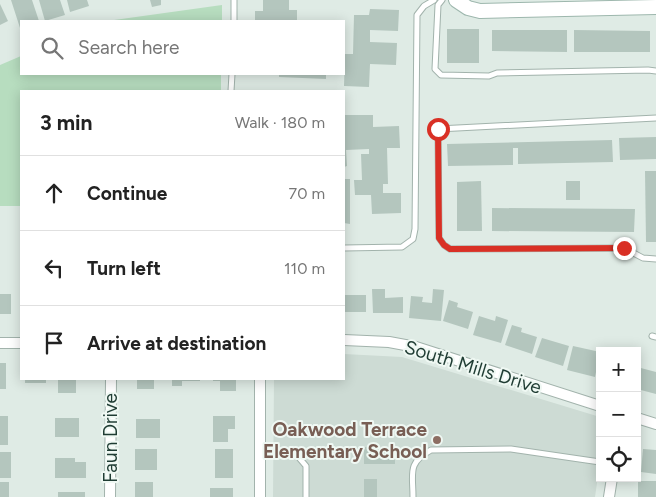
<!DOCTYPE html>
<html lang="en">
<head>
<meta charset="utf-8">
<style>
	body { margin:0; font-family:Figtree,sans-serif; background:#f2f2f2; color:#222 }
	.controls { position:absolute; right:15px; bottom:15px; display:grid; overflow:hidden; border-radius:0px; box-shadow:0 2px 12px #0003 }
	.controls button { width:45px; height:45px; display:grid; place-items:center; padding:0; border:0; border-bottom:1px solid #e0e0e0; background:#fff; color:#222; font:25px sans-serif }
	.stop { position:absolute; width:15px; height:15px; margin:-11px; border:4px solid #d93025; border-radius:50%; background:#fff }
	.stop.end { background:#d93025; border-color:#fff; box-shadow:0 1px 5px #0008 }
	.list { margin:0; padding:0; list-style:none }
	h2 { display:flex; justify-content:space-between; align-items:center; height:65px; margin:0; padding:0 20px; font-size:21px }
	h2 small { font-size:16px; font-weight:400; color:#767676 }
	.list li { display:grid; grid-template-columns:32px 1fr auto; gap:15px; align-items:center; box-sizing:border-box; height:75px; padding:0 20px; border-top:1px solid #e0e0e0 }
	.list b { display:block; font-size:19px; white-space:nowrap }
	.list em { font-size:16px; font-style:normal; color:#767676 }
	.icon { flex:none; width:28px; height:28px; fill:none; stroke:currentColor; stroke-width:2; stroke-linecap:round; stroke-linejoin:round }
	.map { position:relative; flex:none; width:656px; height:497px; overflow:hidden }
	.search { position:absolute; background:#fff; box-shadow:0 2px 12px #0003; left:20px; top:20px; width:325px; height:55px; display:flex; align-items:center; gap:12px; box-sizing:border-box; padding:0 18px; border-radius:0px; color:#767676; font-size:19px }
	.panel { position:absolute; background:#fff; box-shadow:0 2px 12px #0003; left:20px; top:90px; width:325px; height:290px; border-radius:0px }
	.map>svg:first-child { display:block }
</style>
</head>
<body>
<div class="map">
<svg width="656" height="497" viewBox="0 0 656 497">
	<rect width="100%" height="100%" fill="#dfebe5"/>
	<path fill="#cddbd4" d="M344,354L402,357L600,417V462L595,497H273L274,379H344Z"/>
	<g fill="#b7ddbf">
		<path d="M222,5V21H107Z"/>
		<path d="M21,56V74H221V91H21V206H0V65Z"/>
	</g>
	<g fill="#b4c6be">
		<path d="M11,0H32L39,21H21V31Z"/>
		<path d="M39,0H60L65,15L45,21Z"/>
		<path d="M67,0H87L89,6L70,12Z"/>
		<path d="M150,0H161V5L152,7Z"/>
		<path d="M263,0H289V10H297V21H255V11H263Z"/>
		<path d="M0,4L8,21L0,25Z"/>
		<path d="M370,9L399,10L398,31L370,30V42L397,43L396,65L370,64L369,87L344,86L345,54H353L354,15H369Z"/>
		<rect x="447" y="29" width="32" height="34"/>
		<path d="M492,30H567V52L492,51Z"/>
		<path d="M574,30L650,31V52H574Z"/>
		<path d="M279,74H326V79L279,77Z"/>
		<path d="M344,115H373V127L399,126L400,148H387L388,184H383V193H401V213L372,214L371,195H355L354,180H362L361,154H369V149L346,150L347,166L344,167Z"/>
		<path d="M656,137V159L620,160L619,138Z"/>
		<path d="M612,140L613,162L518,164V148H513V165L448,166L447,144Z"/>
		<path d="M645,171H656V242H646Z"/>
		<path d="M344,179H350V224L344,223Z"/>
		<path d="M481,181L482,231H457V182Z"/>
		<rect x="566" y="181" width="14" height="19"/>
		<path d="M492,208L635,209L634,232L492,231Z"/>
		<path d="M372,289H385V298L403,297V313H373Z"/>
		<path d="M433,289L444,290L441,321L409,318L411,296L423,297L422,302L432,303Z"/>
		<rect x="0" y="294" width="11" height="20"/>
		<rect x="344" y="295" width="22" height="17"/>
		<path d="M449,300L458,303L457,307L473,312L468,329L443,321Z"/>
		<path d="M479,316L495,321L496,316L508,320L501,343L473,335Z"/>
		<path d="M512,325L522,328L521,332L537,337L532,354L505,345Z"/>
		<path d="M542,338L569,346L563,366L535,357Z"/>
		<path d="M573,346L600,352L595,377L567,370Z"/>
		<rect x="0" y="363" width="6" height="26"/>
		<path d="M637,367L656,372V394L637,389Z"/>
		<rect x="25" y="379" width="21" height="4"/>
		<rect x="58" y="379" width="18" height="14"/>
		<rect x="137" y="379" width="17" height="10"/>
		<path d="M172,379H200V381H182V386H172Z"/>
		<path d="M213,379H236V391H220V381H213Z"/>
		<rect x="0" y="416" width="8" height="29"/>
		<path d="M213,416H235V429H228V442H213Z"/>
		<rect x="55" y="418" width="24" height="19"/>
		<rect x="136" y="419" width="24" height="19"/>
		<rect x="364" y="447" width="31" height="17"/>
		<rect x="135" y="449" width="22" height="21"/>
		<rect x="215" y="449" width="18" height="29"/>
		<path d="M643,449L656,450V474L641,472Z"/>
		<rect x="0" y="452" width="11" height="26"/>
		<path d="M55,458H75V462H86V478H55Z"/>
		<rect x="364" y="479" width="13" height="18"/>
		<rect x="638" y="481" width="18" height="16"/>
		<rect x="0" y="482" width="9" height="15"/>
		<rect x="135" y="482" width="18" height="15"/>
		<rect x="210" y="488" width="23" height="9"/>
		<rect x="58" y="492" width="27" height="5"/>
	</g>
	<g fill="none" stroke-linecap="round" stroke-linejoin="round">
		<g stroke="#a2b3ac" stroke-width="7">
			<g id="lane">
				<path d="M442,0L438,5L435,69L441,75L489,76L497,73L648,70L656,71"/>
				<path d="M234,21V0"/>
				<path d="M231,91L232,74"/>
				<path d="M656,118L438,129L439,238L444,245L450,249L624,248L643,258L656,259"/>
				<path d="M344,248L402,247L413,239L415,229L417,15L424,6L434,0"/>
				<path d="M652,336L656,337"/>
				<path d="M260,453H295L306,466V497"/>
				<path d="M413,497C413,473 407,463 431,450L511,449L600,462"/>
			</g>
		</g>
		<g stroke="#a2b3ac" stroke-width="12">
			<g id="street">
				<path d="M344,340L389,342L416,347L600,406"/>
				<path d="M0,343H21"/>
				<path d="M260,379V497"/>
				<path d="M637,418L656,424"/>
				<path d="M110,497L111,379"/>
				<path d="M609,497L612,478"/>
			</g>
		</g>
		<g stroke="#9db7ad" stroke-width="16">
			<path id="secondary" d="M456,0L468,8L480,11L656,7"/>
		</g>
		<use href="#lane" stroke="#fff" stroke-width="5"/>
		<use href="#street" stroke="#fff" stroke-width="10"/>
		<use href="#secondary" stroke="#fff" stroke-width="14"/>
	</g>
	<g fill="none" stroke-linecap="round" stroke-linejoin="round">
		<path stroke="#d93025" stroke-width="6" d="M438,129L439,238L444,245L450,249L624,248"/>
	</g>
	<circle fill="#8d6e63" stroke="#eff8f3" stroke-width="2" cx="437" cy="440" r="5"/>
	<g text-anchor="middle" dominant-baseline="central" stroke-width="4" stroke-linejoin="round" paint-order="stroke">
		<g font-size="19" fill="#1f3c33" stroke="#eff8f3">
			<text transform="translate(473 367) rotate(17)">South Mills Drive</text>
			<text transform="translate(110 438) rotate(-90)">Faun Drive</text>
		</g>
		<g font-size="19" font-weight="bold" fill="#785e54" stroke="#eff8f3" text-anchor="end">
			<text x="427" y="429">Oakwood Terrace<tspan x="427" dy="22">Elementary School</tspan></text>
		</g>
	</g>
</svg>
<div class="controls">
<button>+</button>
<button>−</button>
<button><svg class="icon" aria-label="locate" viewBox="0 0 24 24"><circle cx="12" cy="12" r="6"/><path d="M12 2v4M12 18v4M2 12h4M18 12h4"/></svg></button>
</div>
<div class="stop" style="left:438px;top:129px"></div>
<div class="stop end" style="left:624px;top:248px"></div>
<div class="search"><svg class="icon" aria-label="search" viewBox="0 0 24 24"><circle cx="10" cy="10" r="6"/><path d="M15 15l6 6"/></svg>Search here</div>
<section class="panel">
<h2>3 min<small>Walk · 180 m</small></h2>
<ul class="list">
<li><svg class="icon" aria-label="ahead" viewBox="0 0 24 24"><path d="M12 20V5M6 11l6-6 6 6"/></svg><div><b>Continue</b></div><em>70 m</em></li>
<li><svg class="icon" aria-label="left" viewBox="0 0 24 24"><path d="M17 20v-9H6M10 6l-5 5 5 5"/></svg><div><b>Turn left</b></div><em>110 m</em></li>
<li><svg class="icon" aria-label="arrive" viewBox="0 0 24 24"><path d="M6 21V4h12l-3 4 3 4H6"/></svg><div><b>Arrive at destination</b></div></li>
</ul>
</section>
</div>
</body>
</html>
